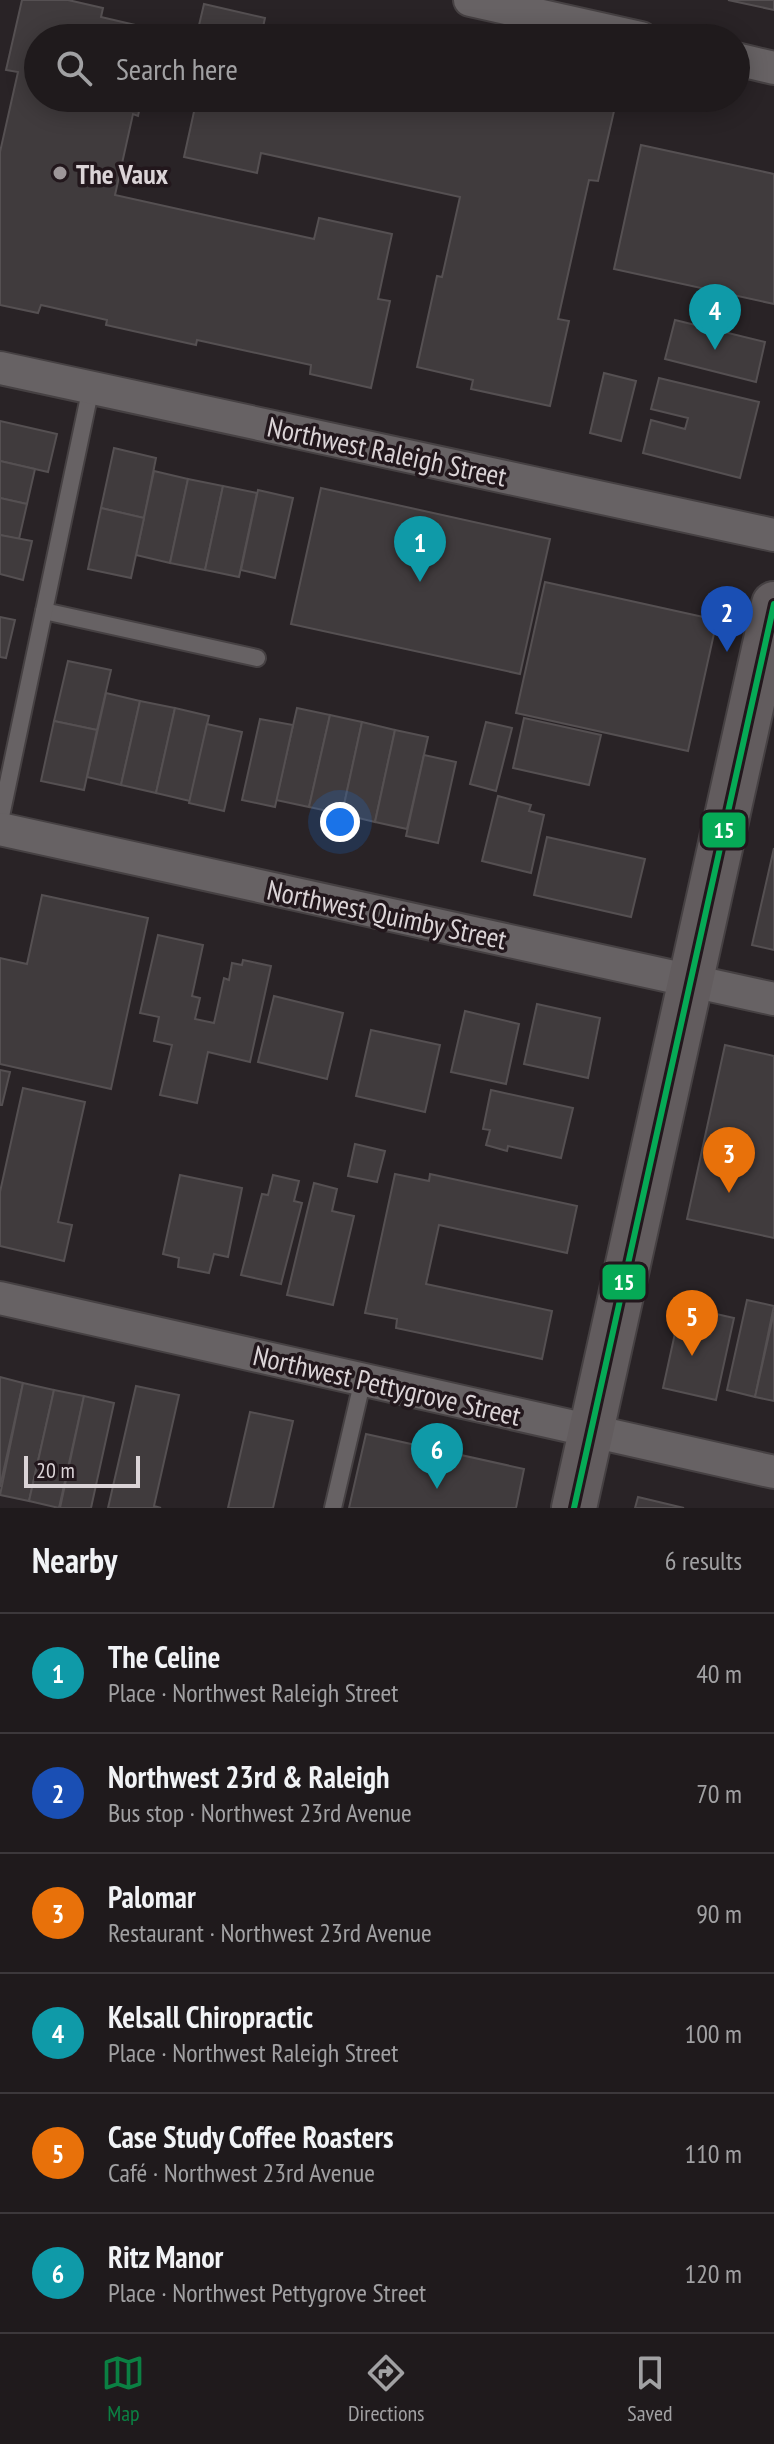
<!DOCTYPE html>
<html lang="en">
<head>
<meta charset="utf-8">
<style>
	body { margin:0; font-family:"PT Sans Narrow",sans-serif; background:#2c2729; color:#f1f3f6 }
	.scale { position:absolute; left:24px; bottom:20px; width:116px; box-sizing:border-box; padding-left:8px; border:4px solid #dbd4d7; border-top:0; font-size:22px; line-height:28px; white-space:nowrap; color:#dbd4d7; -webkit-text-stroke:6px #22171c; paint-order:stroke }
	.you { position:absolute; left:340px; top:822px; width:28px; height:28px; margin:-20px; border:6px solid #fff; border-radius:50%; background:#1a73e8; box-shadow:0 0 0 12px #1a73e833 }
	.badge { display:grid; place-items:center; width:52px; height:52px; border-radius:50%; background:#0b8043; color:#fff; font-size:26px; font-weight:700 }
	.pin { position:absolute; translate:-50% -66px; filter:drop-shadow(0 2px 4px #0008) }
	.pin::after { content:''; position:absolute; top:42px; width:28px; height:24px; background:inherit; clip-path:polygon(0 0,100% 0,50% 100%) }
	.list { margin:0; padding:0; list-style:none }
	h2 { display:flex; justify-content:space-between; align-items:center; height:104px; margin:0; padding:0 32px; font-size:34px }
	h2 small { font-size:26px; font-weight:400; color:#a1a1a3 }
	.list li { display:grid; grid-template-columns:52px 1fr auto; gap:24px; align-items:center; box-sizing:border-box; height:120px; padding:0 32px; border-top:2px solid #3c383b }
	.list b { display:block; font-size:30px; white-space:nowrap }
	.list p { margin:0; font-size:26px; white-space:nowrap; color:#a1a1a3 }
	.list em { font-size:26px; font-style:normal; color:#a1a1a3 }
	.icon { flex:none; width:44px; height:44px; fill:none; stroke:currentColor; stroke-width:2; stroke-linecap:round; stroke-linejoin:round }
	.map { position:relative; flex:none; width:774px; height:1508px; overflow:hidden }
	.search { position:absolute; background:#1f1a1c; box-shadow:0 4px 20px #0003; left:24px; right:24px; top:24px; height:88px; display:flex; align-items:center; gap:20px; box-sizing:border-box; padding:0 28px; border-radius:44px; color:#a1a1a3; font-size:30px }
	.sheet { height:824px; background:#1f1a1c }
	nav { display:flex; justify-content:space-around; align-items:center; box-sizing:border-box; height:112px; border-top:2px solid #3c383b; background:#1f1a1c; font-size:22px; color:#a1a1a3 }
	nav a { display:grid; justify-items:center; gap:4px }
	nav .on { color:#0b8043 }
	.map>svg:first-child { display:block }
</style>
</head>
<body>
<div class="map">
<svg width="774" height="1508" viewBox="0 0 774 1508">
	<rect width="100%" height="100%" fill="#292326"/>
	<g fill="#403b3d" stroke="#555052" stroke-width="2">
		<path d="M22,0H68L103,8L101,17L157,30L156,38H38V98H142L138,116L133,114L115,195L314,239L319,218L392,234L378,299L390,301L371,388L310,374L311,365L197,340L196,345L106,325L107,320L41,305L38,313L0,305V152L18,72L6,70Z"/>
		<path d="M728,0H774V10Z"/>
		<path d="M204,4L265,18L263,27L315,38H196Z"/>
		<path d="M197,98H617L598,181L589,180L558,319L569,321L550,406L471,389L473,380L417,367L437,276L442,277L460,197L261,153L257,173L184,157Z"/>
		<path d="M641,145L774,174V304L614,269Z"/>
		<path d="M675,320L765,342L756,382L665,359Z"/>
		<path d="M604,373L636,381L621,441L590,433Z"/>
		<path d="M659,378L759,402L740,478L643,453L651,420L685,429L688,418L651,409Z"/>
		<path d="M0,421L57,434L48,472L0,461Z"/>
		<path d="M114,448L156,458L144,518L101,508Z"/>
		<path d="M0,461L35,469L27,504L0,498Z"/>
		<path d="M154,471L188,479L170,563L136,555Z"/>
		<path d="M188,479L223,486L205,570L170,563Z"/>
		<path d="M223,486L257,493L239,577L205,570Z"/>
		<path d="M321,488L550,539L520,674L291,624Z"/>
		<path d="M258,490L293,498L275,578L241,570Z"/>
		<path d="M0,498L27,504L19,539L0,535Z"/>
		<path d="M101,508L144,518L131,578L88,569Z"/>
		<path d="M0,535L32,541L23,580L0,574Z"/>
		<path d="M545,582L717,620L688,751L516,713Z"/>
		<path d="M0,617L15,620L6,658L0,657Z"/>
		<path d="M68,661L111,670L97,730L54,721Z"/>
		<path d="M106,693L140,701L121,785L87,777Z"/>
		<path d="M140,701L175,708L156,793L121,785Z"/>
		<path d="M175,708L209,716L190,801L156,793Z"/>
		<path d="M297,708L330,715L309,807L276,800Z"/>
		<path d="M330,715L362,722L342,814L309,807Z"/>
		<path d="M524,718L601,735L589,785L513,768Z"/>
		<path d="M260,719L293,725L275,807L242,800Z"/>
		<path d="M54,721L97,730L84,790L41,781Z"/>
		<path d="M362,722L395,730L375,822L342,814Z"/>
		<path d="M486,722L512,728L496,791L470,784Z"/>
		<path d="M207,724L242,732L224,811L189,803Z"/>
		<path d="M395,730L428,737L407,829L375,822Z"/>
		<path d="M424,755L456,762L438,843L406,836Z"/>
		<path d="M498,796L531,805L529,811L544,815L531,873L482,861Z"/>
		<path d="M547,837L645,859L631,917L534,895Z"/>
		<path d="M774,848V950L752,945Z"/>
		<path d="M42,895L148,918L111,1089L0,1064V958L27,964Z"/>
		<path d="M158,935L203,945L192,996L200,998L195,1019L214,1023L224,978L229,980L232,963L242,965L243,960L271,966L250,1062L208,1052L197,1103L160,1095L172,1045L154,1041L159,1017L140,1013Z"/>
		<path d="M274,996L343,1013L327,1079L258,1062Z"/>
		<path d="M537,1004L600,1018L588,1078L524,1064Z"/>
		<path d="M465,1011L519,1024L506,1084L451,1072Z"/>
		<path d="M371,1030L440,1045L425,1112L356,1096Z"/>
		<path d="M725,1045L774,1056V1238L687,1219Z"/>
		<path d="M0,1070L10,1072L2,1105H0Z"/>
		<path d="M23,1088L85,1102L58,1222L72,1225L64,1261L0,1246V1192Z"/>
		<path d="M491,1090L573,1108L561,1158L508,1146L507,1151L486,1145L490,1130L483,1129Z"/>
		<path d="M355,1144L385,1151L377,1182L348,1176Z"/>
		<path d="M395,1174L429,1181L430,1174L577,1206L567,1253L439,1225L426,1284L552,1311L542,1359L396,1328L397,1319L365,1313Z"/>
		<path d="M180,1175L242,1188L228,1257L214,1254L209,1273L178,1267L179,1258L163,1254Z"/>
		<path d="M273,1175L299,1181L294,1201L302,1203L281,1284L241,1275L262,1194L268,1195Z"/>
		<path d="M314,1183L337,1189L332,1211L354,1216L333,1305L287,1295Z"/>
		<path d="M747,1300L774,1306L755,1397L727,1390Z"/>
		<path d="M681,1306L734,1318L716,1400L663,1388Z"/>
		<path d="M774,1312V1401L755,1397Z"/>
		<path d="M0,1377L23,1383L0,1487Z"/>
		<path d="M23,1383L54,1390L29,1501L0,1495Z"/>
		<path d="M136,1386L179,1395L154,1506L161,1508H108Z"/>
		<path d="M54,1390L84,1396L59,1508L29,1501Z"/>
		<path d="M84,1396L114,1403L91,1508H60Z"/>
		<path d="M250,1412L293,1421L273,1508H228Z"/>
		<path d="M366,1434L524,1469L516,1508H349Z"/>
		<path d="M638,1497L684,1508H635Z"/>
	</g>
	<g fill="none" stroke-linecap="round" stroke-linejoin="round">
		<g stroke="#464143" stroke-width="20">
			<g id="lane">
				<path d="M44,611L257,658"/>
				<path d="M0,821L91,387"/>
				<path d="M333,1508L363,1379"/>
			</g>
		</g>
		<g stroke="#464143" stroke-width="36">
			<g id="street">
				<path d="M470,0L641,38"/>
				<path d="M736,59L774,68"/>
				<path d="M0,368L774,535"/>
				<path d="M0,829L774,999"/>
				<path d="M0,1298L774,1472"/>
			</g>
		</g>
		<g stroke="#464143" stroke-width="48">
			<path id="secondary" d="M574,1508L774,604"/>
		</g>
		<use href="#lane" stroke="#676264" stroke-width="16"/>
		<use href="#street" stroke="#676264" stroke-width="32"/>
		<use href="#secondary" stroke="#625c5e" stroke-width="44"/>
		<g stroke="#22171c" stroke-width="12">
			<path id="bus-1" d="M574,1508L774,604"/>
		</g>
		<use href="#bus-1" stroke="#06aa56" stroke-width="6"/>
	</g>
	<circle fill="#9d9699" stroke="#22171c" stroke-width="3" cx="60" cy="173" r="8"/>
	<g text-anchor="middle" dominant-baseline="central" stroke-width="7" stroke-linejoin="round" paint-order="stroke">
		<g font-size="28" font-weight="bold" fill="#dbd4d7" stroke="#22171c" text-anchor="start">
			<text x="76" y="173">The Vaux</text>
		</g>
		<g font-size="28" fill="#dbd4d7" stroke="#22171c">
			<text transform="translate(387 451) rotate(12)">Northwest Raleigh Street</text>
			<text transform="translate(387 914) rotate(12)">Northwest Quimby Street</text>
			<text transform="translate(387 1385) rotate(13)">Northwest Pettygrove Street</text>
		</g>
	</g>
	<g stroke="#22171c" stroke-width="3">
		<rect x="701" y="811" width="46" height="38" rx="8" fill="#06aa56"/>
		<rect x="601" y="1263" width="46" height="38" rx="8" fill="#06aa56"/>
	</g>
	<g font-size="22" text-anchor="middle" font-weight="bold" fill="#fff">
		<text x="724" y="838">15</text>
		<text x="624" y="1290">15</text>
	</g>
</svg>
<div class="scale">20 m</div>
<div class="you"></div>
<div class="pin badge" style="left:420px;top:582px;background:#0f9aa8">1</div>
<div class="pin badge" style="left:727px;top:652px;background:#1a4fb4">2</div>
<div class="pin badge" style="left:729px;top:1193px;background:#e8710a">3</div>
<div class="pin badge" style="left:715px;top:350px;background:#0f9aa8">4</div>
<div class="pin badge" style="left:692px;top:1356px;background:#e8710a">5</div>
<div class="pin badge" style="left:437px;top:1489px;background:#0f9aa8">6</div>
<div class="search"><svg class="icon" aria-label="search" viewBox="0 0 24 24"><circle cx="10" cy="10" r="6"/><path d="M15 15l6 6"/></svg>Search here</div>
</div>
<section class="sheet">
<h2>Nearby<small>6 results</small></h2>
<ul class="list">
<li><span class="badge" style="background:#0f9aa8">1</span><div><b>The Celine</b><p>Place · Northwest Raleigh Street</p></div><em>40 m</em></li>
<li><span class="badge" style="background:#1a4fb4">2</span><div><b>Northwest 23rd &amp; Raleigh</b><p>Bus stop · Northwest 23rd Avenue</p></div><em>70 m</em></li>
<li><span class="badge" style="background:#e8710a">3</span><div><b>Palomar</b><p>Restaurant · Northwest 23rd Avenue</p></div><em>90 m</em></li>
<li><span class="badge" style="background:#0f9aa8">4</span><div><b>Kelsall Chiropractic</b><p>Place · Northwest Raleigh Street</p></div><em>100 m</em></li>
<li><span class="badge" style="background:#e8710a">5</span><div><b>Case Study Coffee Roasters</b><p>Café · Northwest 23rd Avenue</p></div><em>110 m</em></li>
<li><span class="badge" style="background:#0f9aa8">6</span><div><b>Ritz Manor</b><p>Place · Northwest Pettygrove Street</p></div><em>120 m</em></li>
</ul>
</section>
<nav>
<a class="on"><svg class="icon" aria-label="map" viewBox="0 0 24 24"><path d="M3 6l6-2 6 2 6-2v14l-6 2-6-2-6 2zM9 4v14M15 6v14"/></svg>Map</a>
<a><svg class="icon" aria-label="directions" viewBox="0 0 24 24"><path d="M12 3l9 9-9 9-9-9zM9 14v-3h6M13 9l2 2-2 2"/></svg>Directions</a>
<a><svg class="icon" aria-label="saved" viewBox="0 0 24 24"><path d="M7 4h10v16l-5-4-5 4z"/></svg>Saved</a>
</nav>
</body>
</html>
